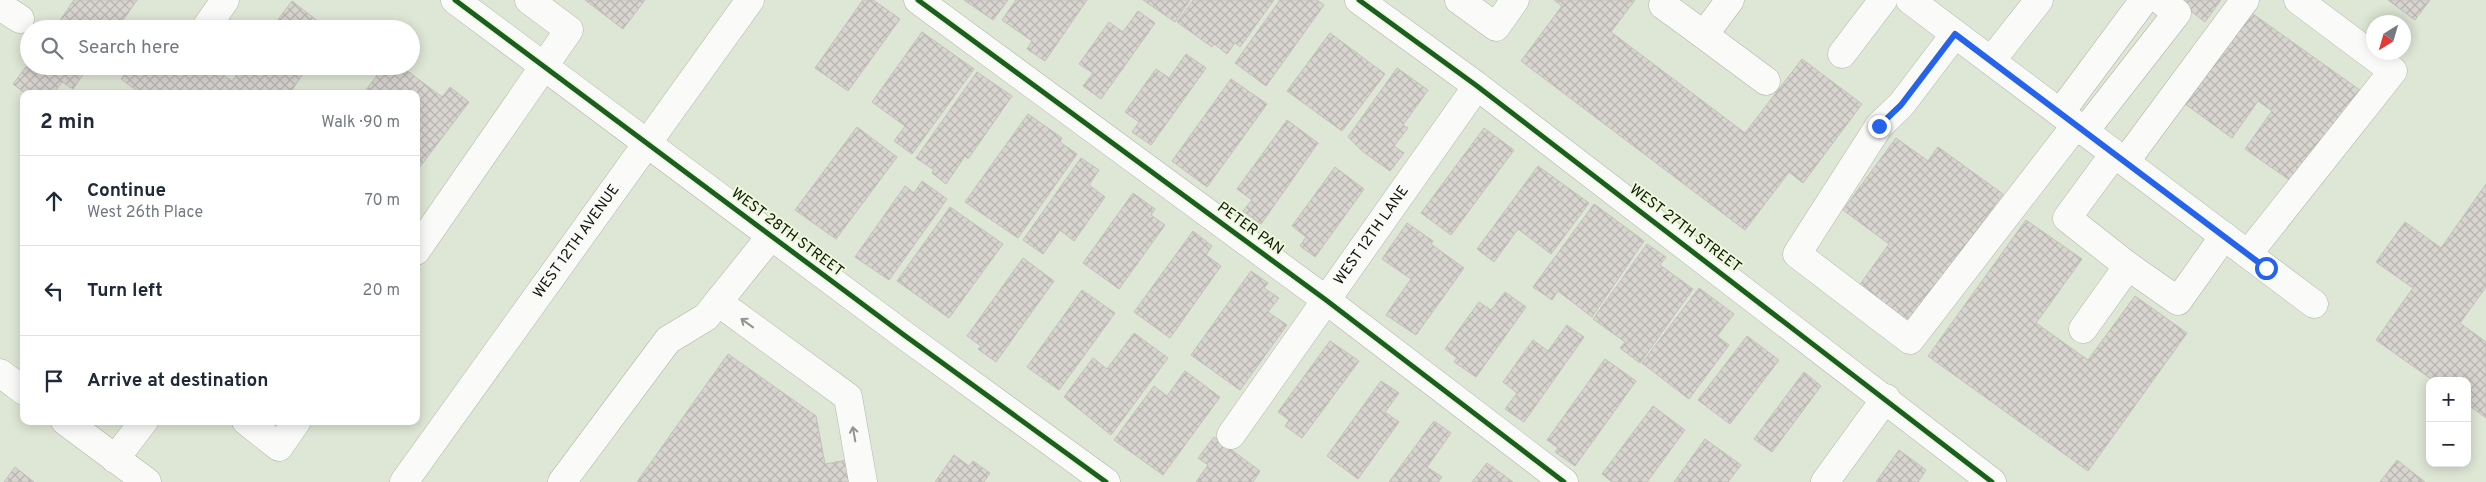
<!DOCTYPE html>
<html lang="en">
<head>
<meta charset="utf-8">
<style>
	body { margin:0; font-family:Overpass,sans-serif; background:#f2f2f3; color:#1f2937 }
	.controls { position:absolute; right:15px; bottom:15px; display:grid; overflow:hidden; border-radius:10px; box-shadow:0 2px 12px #0003 }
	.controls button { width:45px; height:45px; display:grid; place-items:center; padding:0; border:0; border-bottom:1px solid #e0e1e3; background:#fff; color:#1f2937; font:25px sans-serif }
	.compass { position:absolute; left:2366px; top:15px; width:45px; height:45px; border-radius:50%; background:#fff; box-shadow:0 2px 12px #0003; rotate:217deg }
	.stop { position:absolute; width:15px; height:15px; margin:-11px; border:4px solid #2563eb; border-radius:50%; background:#fff }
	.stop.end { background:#2563eb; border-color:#fff; box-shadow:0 1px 5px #0008 }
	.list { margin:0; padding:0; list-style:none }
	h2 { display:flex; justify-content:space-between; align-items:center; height:65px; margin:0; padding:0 20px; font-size:21px }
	h2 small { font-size:16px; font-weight:400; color:#747a83 }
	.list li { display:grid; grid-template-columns:32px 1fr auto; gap:15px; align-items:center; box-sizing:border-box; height:90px; padding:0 20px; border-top:1px solid #e0e1e3 }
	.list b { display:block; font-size:19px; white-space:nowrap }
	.list p { margin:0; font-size:16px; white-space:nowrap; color:#747a83 }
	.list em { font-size:16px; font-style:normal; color:#747a83 }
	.icon { flex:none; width:28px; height:28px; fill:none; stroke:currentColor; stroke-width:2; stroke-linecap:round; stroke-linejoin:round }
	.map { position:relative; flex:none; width:2486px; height:482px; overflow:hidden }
	.search { position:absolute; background:#fff; box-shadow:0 2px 12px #0003; left:20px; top:20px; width:400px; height:55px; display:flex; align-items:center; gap:12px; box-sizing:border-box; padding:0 18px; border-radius:28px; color:#747a83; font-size:19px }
	.panel { position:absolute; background:#fff; box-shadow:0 2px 12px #0003; left:20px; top:90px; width:400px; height:335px; border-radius:10px }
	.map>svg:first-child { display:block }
</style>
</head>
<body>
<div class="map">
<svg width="2486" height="482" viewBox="0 0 2486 482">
	<defs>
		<pattern id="building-cross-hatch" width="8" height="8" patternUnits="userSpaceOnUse" patternTransform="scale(1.25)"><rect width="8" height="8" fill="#d8d4d0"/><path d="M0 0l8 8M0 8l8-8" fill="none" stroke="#b8b5b1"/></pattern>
	</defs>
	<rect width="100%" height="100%" fill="#dee6d5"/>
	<g fill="url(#building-cross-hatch)" stroke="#c3c1bb">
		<path d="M74,0H137L117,29H54Z"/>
		<path d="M585,0H645L623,29Z"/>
		<path d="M863,0H873L900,19L848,91L815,68Z"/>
		<path d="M964,0H1008L993,20Z"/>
		<path d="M1016,0H1087L1045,61L1027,49L1032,41L1002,20Z"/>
		<path d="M1143,0H1190L1175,22Z"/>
		<path d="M1193,0H1274L1240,47L1235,43L1227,54L1214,44L1212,47L1177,22Z"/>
		<path d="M1280,0H1317L1324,5L1266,86L1235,63Z"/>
		<path d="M1554,0H1635L1611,32L1745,133L1802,59L1862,104L1803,183L1789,172L1745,230L1521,61L1562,6Z"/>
		<path d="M2176,0H2221L2205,22Z"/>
		<path d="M2388,0H2430L2415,20Z"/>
		<path d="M292,1L328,29H271Z"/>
		<path d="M2246,9L2364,93L2298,186L2245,149L2272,111L2258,101L2232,138L2181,101Z"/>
		<path d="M1138,11L1155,23L1101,99L1083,86L1093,73L1079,64L1109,22L1123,32Z"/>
		<path d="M922,32L974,69L912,154L894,141L905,126L872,102Z"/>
		<path d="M1330,33L1385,74L1342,131L1287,91Z"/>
		<path d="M1186,54L1206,68L1151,145L1132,132L1139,122L1125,112L1156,69L1169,78Z"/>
		<path d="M29,63V66H89L73,89L62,82L53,94H26L13,84Z"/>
		<path d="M130,66H212L232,81L243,66H309L289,94H141L121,79Z"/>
		<path d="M384,66H401L442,97L450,87L469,102L416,172V94H363Z"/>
		<path d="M1397,68L1428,90L1403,125L1408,128L1394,146L1404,153L1390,171L1362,151L1348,137Z"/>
		<path d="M977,72L1012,96L968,159L965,156L946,184L932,173L934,170L916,158Z"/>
		<path d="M1231,79L1267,104L1207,187L1172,161Z"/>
		<path d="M1028,114L1062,138L1060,142L1077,154L1018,238L965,202Z"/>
		<path d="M1287,120L1318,143L1261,224L1243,211L1252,200L1237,189Z"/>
		<path d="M857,127L897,157L836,239L795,210Z"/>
		<path d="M1484,128L1514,150L1451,235L1421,213Z"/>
		<path d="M1896,138L1928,161L1938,147L2003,194L1906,326L1856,290L1889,244L1843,210Z"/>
		<path d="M1081,158L1099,170L1089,185L1105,197L1074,241L1060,230L1043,254L1023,240Z"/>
		<path d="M1538,166L1589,203L1551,254L1518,229L1494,262L1477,249Z"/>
		<path d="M1335,167L1364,189L1315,257L1300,246L1306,237L1292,226Z"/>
		<path d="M922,181L947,199L889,280L855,257L905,186L914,193Z"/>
		<path d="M2486,184V287L2460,323L2486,342V418L2467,404V381H2434L2376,340L2413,288L2376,262L2405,222L2441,248Z"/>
		<path d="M1133,193L1155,209L1151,215L1165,225L1119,289L1083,263Z"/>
		<path d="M1594,204L1644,241L1592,317L1558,291L1552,300L1533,287Z"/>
		<path d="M950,207L1003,244L949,318L897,281Z"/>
		<path d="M2026,220L2082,259L2036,323L2088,360L2135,296L2187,333L2088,471L1928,356Z"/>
		<path d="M1407,223L1433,241L1431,244L1464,268L1416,335L1386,315L1411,279L1382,259Z"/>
		<path d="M1193,231L1212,246L1206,255L1221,266L1170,338L1134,312Z"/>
		<path d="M1647,244L1666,257L1660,265L1693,289L1640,363L1620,348L1625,342L1593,319Z"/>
		<path d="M1023,258L1054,281L996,362L978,349L981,346L967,336Z"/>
		<path d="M1251,271L1268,283L1264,288L1279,298L1268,312L1287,325L1240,390L1191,355Z"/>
		<path d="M1699,288L1734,314L1717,336L1729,345L1689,399L1642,363Z"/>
		<path d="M1082,290L1115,313L1059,390L1027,367Z"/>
		<path d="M1505,292L1526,307L1476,377L1454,362L1457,358L1445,349L1479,302L1491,310Z"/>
		<path d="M1567,325L1584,337L1524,422L1505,409L1517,393L1503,382L1533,340L1548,351Z"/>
		<path d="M1134,333L1168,358L1111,435L1064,397L1093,358L1107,369Z"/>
		<path d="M1747,336L1779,360L1730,424L1698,400Z"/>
		<path d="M1330,341L1359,361L1302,438L1285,426L1289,420L1278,412Z"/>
		<path d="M728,354L816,416L825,464L853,459L857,482H637Z"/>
		<path d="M1605,359L1636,381L1575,466L1555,452L1558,448L1547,440Z"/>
		<path d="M1185,371L1220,397L1163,475L1114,440L1154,386L1167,396Z"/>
		<path d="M1804,372L1821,386L1772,452L1754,439Z"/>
		<path d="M1381,381L1399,393L1385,412L1399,422L1358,479L1327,456Z"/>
		<path d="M1653,406L1685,430L1647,482H1612L1602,474Z"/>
		<path d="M1434,421L1451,433L1427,467L1442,477L1438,482H1389Z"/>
		<path d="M1214,437L1260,471L1253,482H1196L1208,465L1198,458Z"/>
		<path d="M1705,439L1741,465L1728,482H1674Z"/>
		<path d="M1899,450L1926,470L1918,482H1876Z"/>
		<path d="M954,455L969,466L973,461L990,473L984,482H935Z"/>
		<path d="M2397,460L2425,482H2380Z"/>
		<path d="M1487,463L1513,482H1472Z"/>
		<path d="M15,467L34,482H4Z"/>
	</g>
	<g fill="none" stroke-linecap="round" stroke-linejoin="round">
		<g stroke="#b0b6a8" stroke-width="29">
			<g id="minor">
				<path d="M455,0L904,335L1106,482"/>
				<path d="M918,0L1326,300L1564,482"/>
				<path d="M1359,0L1477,86L1992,482"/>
				<path d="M1459,0L1496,27L1515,0"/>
				<path d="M1910,0L2314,304"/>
				<path d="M1663,5L1704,35L1730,0"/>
				<path d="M0,6L20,19"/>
				<path d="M205,29L225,0"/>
				<path d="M1955,34L1901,105L1879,126L1797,254L1910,340L2076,125"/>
				<path d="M1704,35L1766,81"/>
				<path d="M1842,54L1883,0"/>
				<path d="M1991,61L2039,0"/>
				<path d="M2060,113L2144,0"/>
				<path d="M2084,132L2177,13L2160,0"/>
				<path d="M2114,154L2067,218L2128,266"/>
				<path d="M2125,162L2245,0"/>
				<path d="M416,251L569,30L529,0"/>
				<path d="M2248,254L2393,71L2298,0"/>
				<path d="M718,302L848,397L863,482"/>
				<path d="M2083,329L2128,266L2178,301L2224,236"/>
				<path d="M0,373L24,391"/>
				<path d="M65,421L147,482"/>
				<path d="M246,421L279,447L297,421"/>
				<path id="s1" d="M1231,435L1477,86"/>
				<path d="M115,459L144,421"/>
				<path d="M562,482L668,340L706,317L771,236"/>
				<path d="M1825,482L1886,398"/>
			</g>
		</g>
		<g stroke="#b0b6a8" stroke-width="29">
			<g id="major">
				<path id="s2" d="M404,482L750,0"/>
			</g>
		</g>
		<use href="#minor" stroke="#fafbf9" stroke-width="28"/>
		<use href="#major" stroke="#fafbf9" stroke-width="28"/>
		<g stroke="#ecfadb" stroke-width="8">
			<g id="cycleway">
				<path d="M455,0L904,335L1106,482"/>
				<path d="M918,0L1326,300L1564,482"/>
				<path d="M1359,0L1477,86L1992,482"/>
			</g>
		</g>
		<use href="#cycleway" stroke="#1b5e20" stroke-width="5"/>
	</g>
	<defs><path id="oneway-shaft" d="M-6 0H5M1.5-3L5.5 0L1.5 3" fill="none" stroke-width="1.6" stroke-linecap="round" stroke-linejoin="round" transform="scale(1.25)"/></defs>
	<g stroke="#92948e">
		<use href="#oneway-shaft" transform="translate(747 323) rotate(-144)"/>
		<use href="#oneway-shaft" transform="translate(854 434) rotate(-100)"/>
	</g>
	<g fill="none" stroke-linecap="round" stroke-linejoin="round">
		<path stroke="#2563eb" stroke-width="6" d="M1879,126L1901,105L1955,34L2266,268"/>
	</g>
	<g text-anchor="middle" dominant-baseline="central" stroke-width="4" stroke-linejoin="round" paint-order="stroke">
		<g font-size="15" fill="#12160b" stroke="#ecfadb">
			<text transform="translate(1250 229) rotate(36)">PETER PAN</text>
			<text transform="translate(1685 229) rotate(37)">WEST 27TH STREET</text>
			<text transform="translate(787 233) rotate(37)">WEST 28TH STREET</text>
			<text stroke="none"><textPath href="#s1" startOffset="244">WEST 12TH LANE</textPath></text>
			<text stroke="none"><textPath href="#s2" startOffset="296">WEST 12TH AVENUE</textPath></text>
		</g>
	</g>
</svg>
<div class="controls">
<button>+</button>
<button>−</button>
</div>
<svg class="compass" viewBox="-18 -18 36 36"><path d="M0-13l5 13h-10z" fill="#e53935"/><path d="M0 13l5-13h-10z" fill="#747a83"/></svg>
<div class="stop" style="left:2266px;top:268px"></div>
<div class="stop end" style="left:1879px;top:126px"></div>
<div class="search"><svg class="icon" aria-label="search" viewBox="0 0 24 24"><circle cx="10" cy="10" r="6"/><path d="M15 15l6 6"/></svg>Search here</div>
<section class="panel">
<h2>2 min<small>Walk · 90 m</small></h2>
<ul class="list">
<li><svg class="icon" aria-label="ahead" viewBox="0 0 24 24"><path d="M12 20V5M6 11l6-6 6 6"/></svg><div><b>Continue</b><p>West 26th Place</p></div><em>70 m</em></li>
<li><svg class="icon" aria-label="left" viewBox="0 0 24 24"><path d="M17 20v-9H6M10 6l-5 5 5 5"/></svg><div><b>Turn left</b></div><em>20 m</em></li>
<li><svg class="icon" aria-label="arrive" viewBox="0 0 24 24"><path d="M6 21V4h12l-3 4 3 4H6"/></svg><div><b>Arrive at destination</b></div></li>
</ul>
</section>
</div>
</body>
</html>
